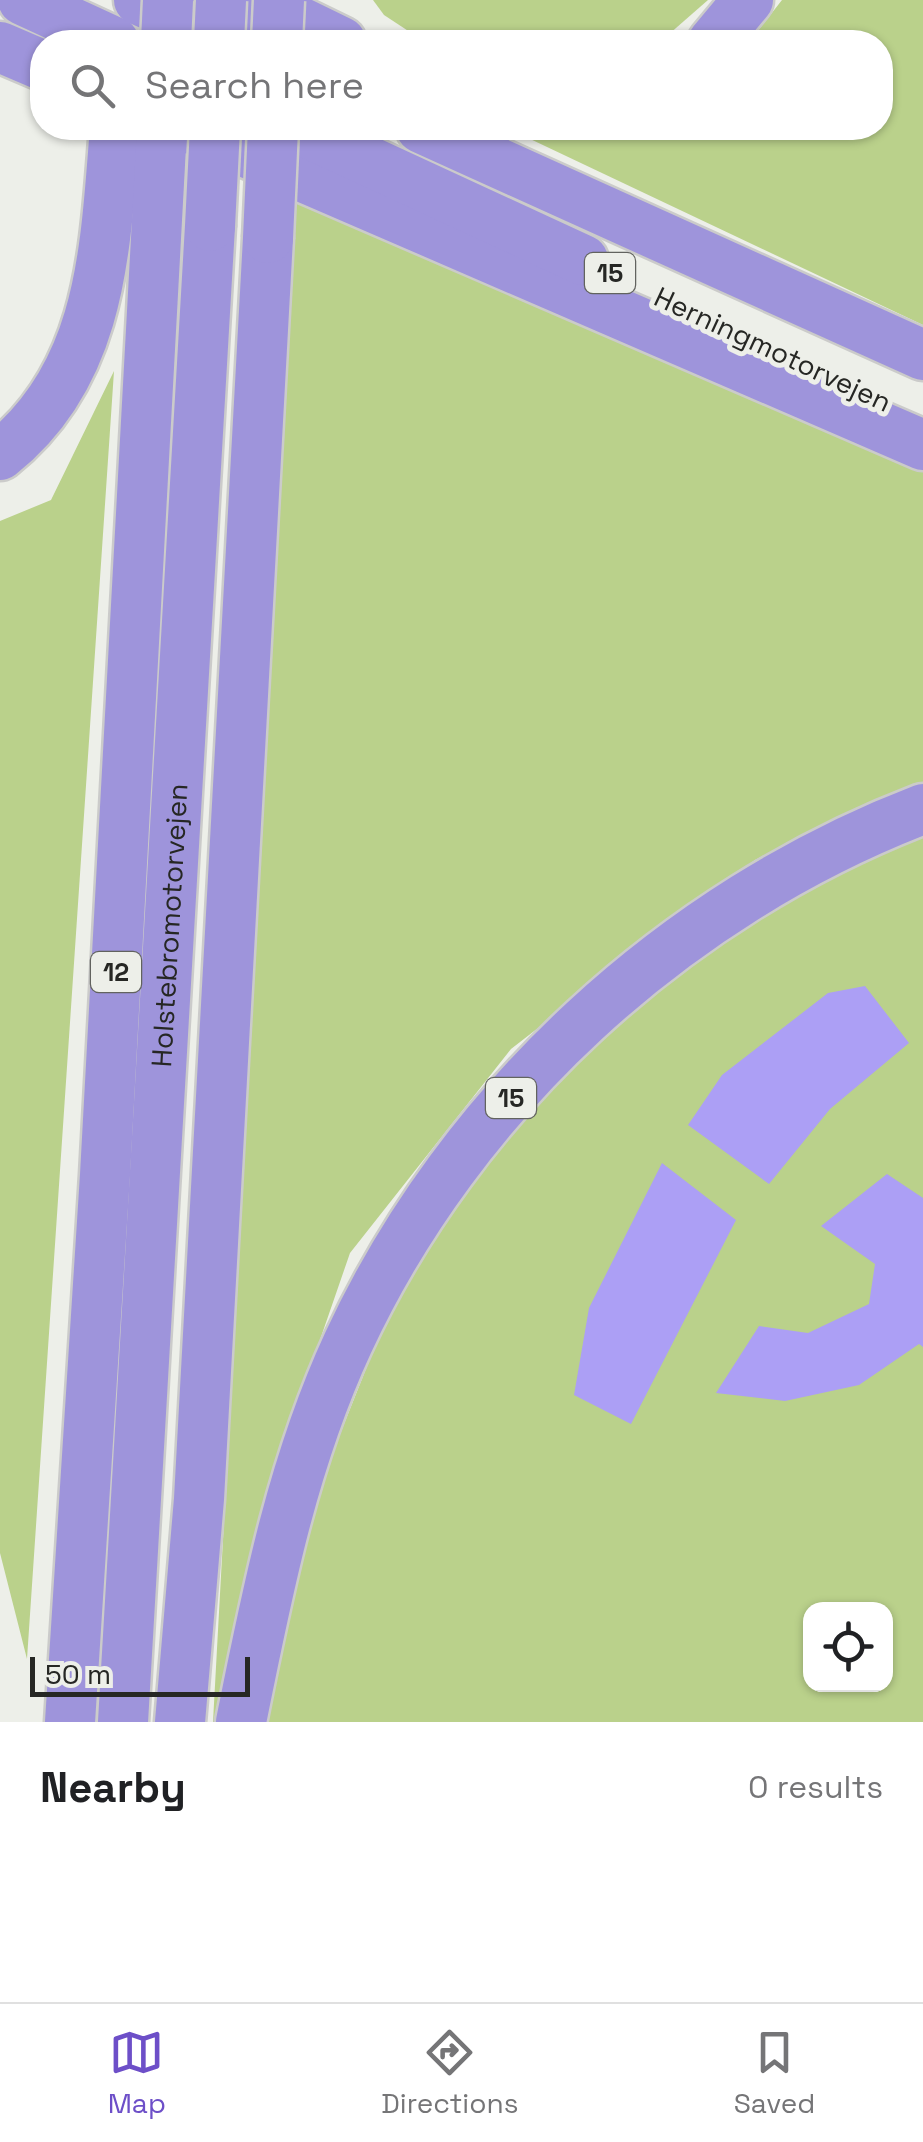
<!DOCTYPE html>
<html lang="en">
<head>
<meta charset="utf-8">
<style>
	body { margin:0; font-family:"Space Grotesk",sans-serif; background:#f2f2f2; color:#202124 }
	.controls { position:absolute; right:30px; bottom:30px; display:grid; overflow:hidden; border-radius:20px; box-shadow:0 2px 8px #0004 }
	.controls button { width:90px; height:90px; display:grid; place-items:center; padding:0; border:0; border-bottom:2px solid #e0e0e0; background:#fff; color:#202124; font:50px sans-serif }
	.scale { position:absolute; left:30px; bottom:25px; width:220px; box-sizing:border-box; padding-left:10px; border:5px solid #262724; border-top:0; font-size:28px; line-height:35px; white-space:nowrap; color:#262724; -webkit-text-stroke:8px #edefe9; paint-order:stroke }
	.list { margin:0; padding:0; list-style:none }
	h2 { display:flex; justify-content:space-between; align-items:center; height:130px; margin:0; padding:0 40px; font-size:42px }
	h2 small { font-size:32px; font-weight:400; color:#757577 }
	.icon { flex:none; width:55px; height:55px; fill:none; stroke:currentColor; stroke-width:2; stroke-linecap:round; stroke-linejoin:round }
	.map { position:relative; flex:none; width:923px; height:1722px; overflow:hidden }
	.search { position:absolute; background:#fff; box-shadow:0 2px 8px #0004; left:30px; right:30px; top:30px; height:110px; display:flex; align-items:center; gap:25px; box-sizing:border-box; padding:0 35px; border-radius:40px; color:#757577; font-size:38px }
	.sheet { height:280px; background:#fff }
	nav { display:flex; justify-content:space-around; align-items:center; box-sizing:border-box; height:140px; border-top:2px solid #e0e0e0; background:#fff; font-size:28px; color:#757577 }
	nav a { display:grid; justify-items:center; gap:5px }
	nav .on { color:#6d4fc8 }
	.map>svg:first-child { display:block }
</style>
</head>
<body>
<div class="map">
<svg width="923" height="1722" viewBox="0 0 923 1722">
	<rect width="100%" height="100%" fill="#edefe9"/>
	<g fill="#bad18b" fill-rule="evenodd">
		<path d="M373,0H708L660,42H425L384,15Z"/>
		<path d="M782,0H923V325L507,128H880V42H749Z"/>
		<path d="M296,203L923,462V782L755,860L511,1049L350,1253L265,1499L217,1722H213Z"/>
		<path d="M114,371L27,1659L0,1553V521L51,500Z"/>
		<path d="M923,836V1722H265L299,1537L399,1286L553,1069L778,898ZM810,1610H886V1684H810Z"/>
	</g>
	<g fill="#ac9ff5">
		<path d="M865,986L909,1043L830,1109L769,1184L688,1125L722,1075L828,993Z"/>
		<path d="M662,1163L736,1220L631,1424L574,1395L589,1308Z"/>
		<path d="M887,1174L923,1198V1347L919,1344L859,1385L785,1401L716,1393L759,1326L808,1333L869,1304L875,1264L821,1226Z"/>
	</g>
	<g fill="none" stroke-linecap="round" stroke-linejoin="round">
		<g stroke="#cbcbca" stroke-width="55">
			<g id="motorway">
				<path d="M23,0L114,42"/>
				<path d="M139,0L233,42"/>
				<path d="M255,0L341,42"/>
				<path d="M713,42L748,0"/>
				<path d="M0,47L42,65"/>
				<path d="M190,128L923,445"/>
				<path d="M297,128L583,260"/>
				<path d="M421,128L923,355"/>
				<path d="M0,455C103,373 105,249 115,128"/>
				<path d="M70,1722L105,1175L162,128"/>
				<path id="s1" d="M123,1722L210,226"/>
				<path d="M180,1722L199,1499L268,238"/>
				<path d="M241,1722C267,1593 292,1464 348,1343C460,1101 675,904 923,809"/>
			</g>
		</g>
		<use href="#motorway" stroke="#9e94db" stroke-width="50"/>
		<g stroke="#cbcbca" stroke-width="55" stroke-linecap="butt">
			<g id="motorway-bridge">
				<path d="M166,42L168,0"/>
				<path d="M219,42L221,0"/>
				<path d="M277,42L279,0"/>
				<path d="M210,226L215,128"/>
				<path d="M268,238L273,128"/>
			</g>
		</g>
		<use href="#motorway-bridge" stroke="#9e94db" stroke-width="50"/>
	</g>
	<g text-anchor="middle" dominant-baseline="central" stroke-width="10" stroke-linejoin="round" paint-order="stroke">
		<g fill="#edefe9" stroke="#62635f" stroke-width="2.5">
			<rect x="585" y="253" width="50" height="40" rx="8"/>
			<rect x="91" y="952" width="50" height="40" rx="8"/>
			<rect x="486" y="1078" width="50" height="40" rx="8"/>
		</g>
		<g font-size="25" font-weight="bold" fill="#262724">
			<text x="610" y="273">15</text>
			<text x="116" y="972">12</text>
			<text x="511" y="1098">15</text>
		</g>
		<g font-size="28" fill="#262724" stroke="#edefe9">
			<text transform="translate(773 349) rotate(25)">Herningmotorvejen</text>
			<text stroke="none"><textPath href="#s1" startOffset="798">Holstebromotorvejen</textPath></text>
		</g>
	</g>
</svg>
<div class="controls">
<button><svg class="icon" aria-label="locate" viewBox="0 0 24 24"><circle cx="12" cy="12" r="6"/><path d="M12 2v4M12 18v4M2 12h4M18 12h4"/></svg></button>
</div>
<div class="scale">50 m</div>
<div class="search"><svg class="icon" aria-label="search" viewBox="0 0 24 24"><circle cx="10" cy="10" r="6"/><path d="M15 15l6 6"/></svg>Search here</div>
</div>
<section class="sheet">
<h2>Nearby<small>0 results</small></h2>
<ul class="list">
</ul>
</section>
<nav>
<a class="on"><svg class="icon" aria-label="map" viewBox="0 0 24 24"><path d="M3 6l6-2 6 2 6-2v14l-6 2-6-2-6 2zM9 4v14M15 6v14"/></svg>Map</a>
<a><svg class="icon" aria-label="directions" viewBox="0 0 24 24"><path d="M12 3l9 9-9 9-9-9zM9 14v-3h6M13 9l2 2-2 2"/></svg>Directions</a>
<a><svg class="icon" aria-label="saved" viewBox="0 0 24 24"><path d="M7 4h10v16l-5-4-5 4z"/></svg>Saved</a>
</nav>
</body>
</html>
